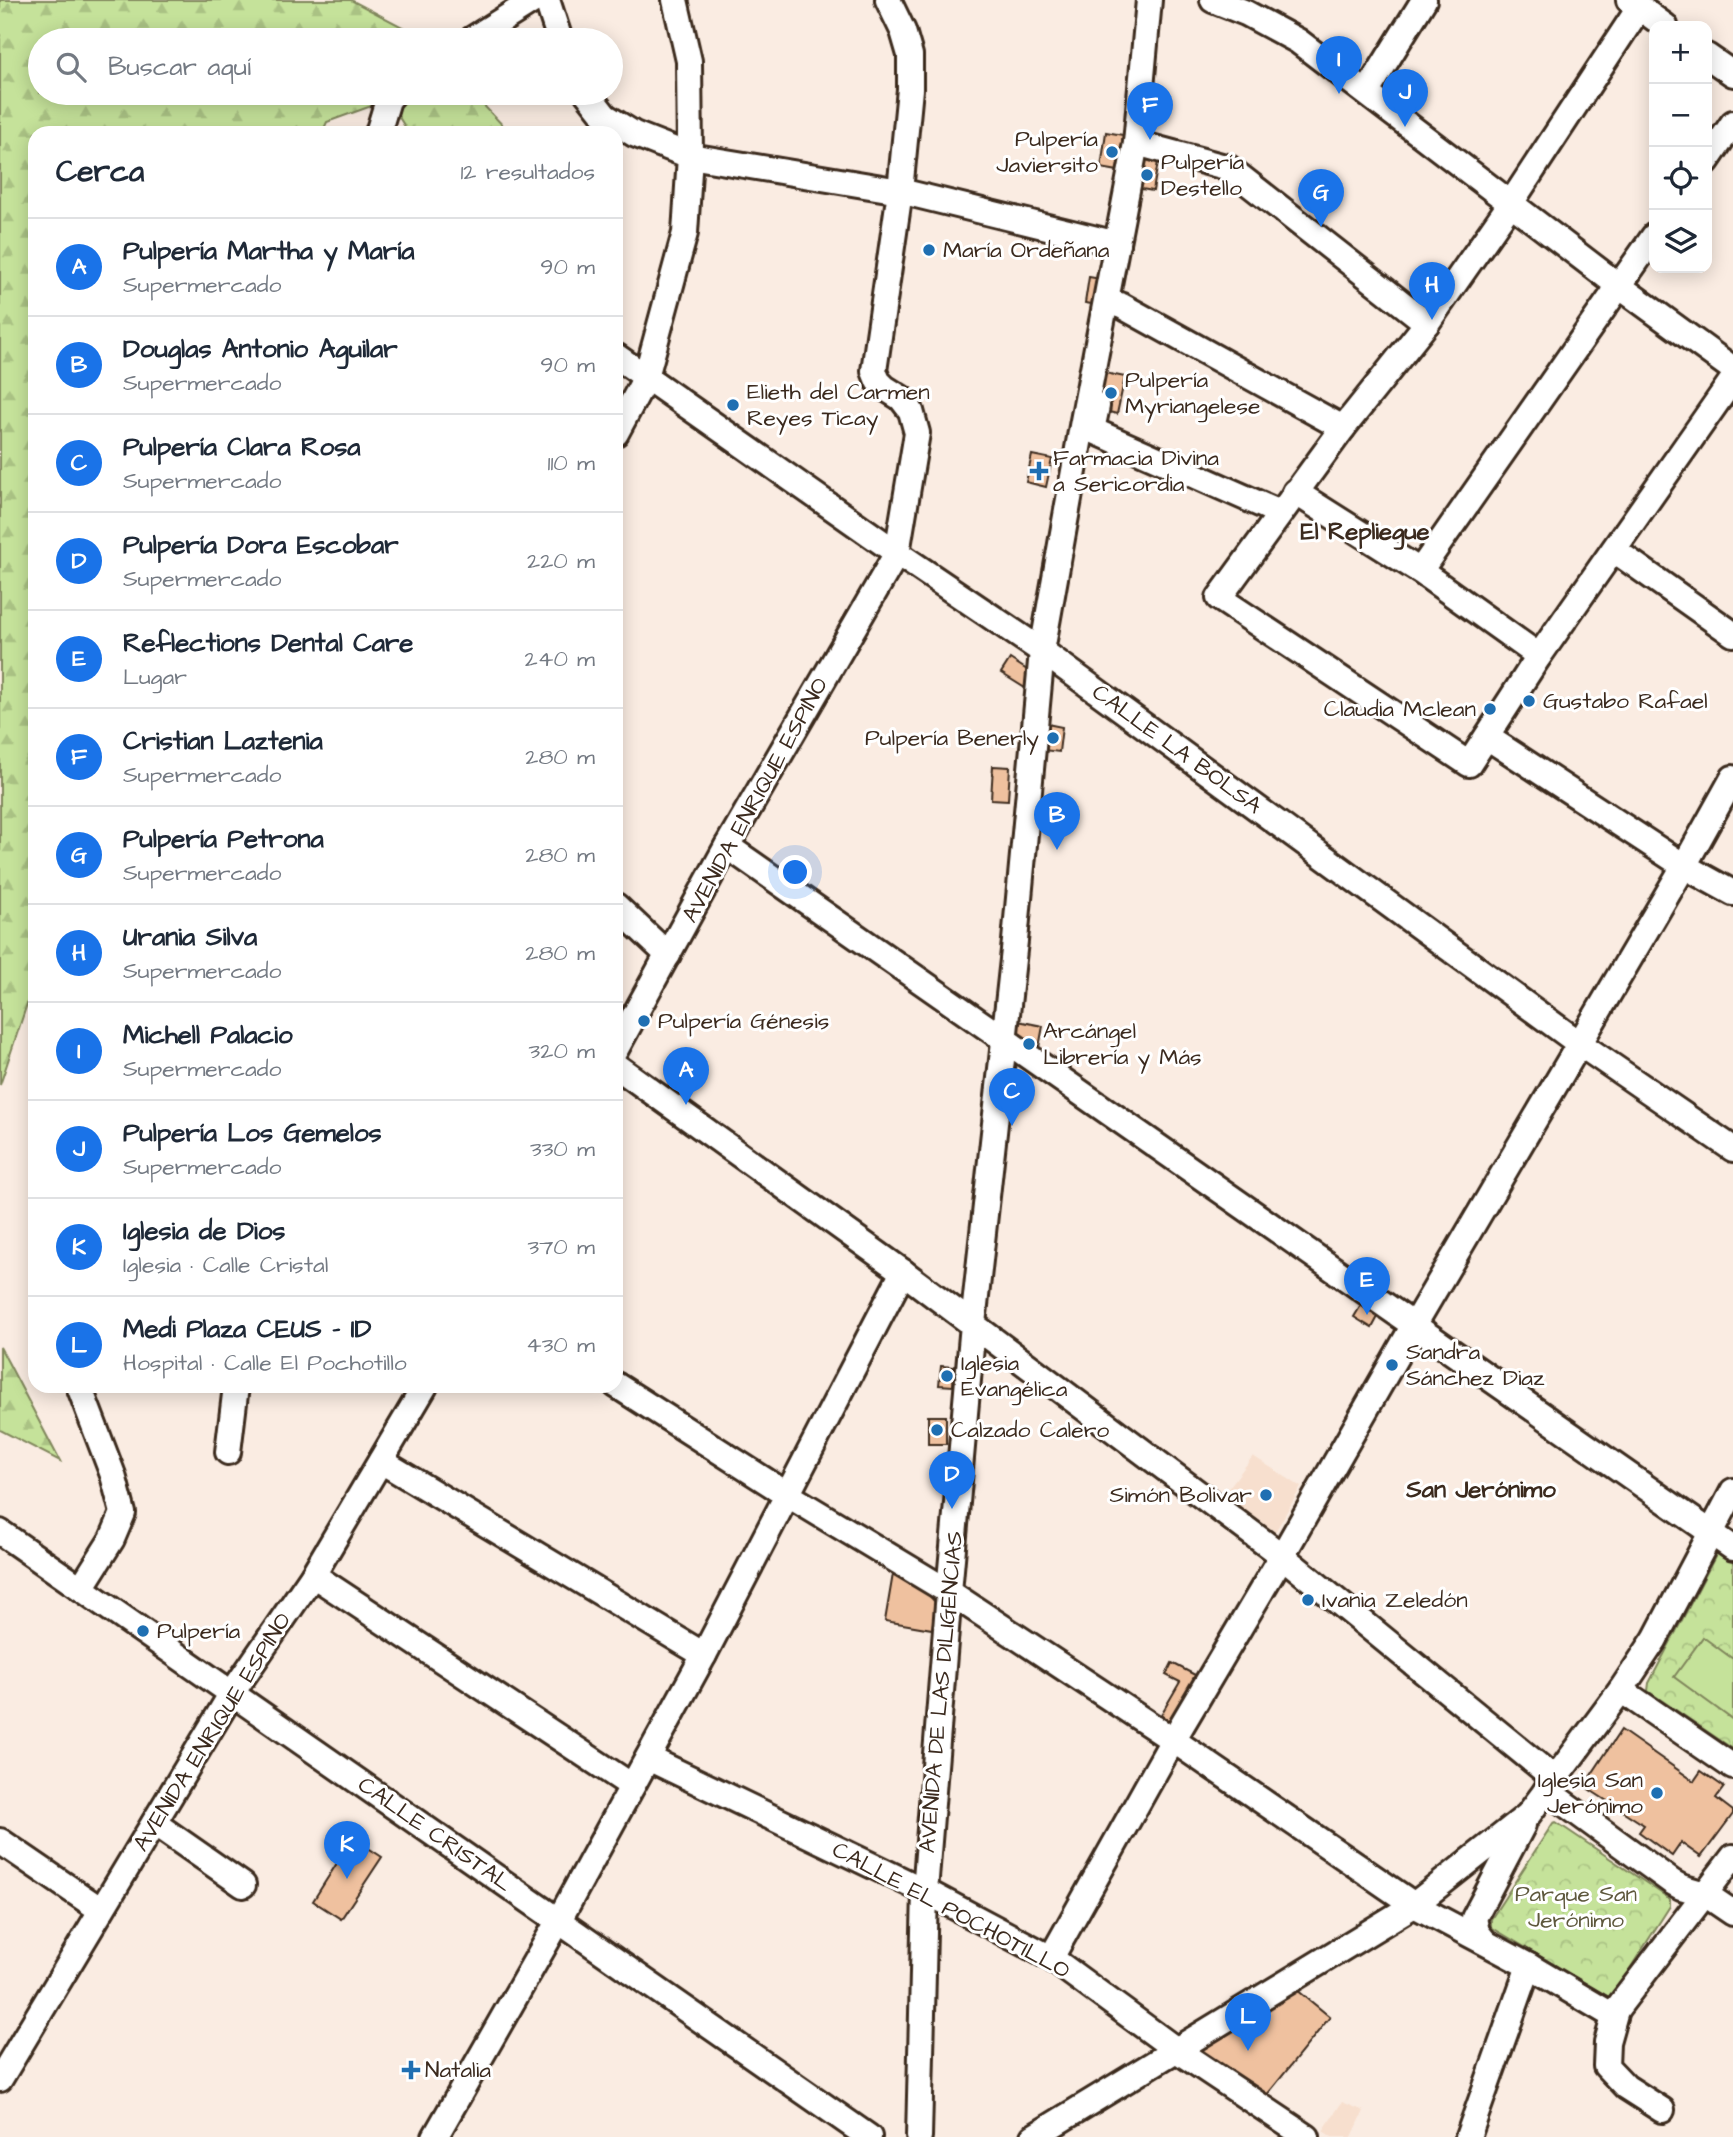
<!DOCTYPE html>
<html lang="es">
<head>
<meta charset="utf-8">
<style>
	body { margin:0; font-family:"Architects Daughter",sans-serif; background:#f2f2f3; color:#1f2937 }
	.controls { position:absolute; right:21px; top:21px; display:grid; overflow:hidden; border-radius:14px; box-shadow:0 4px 18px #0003 }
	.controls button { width:63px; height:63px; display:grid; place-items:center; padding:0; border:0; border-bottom:2px solid #e0e1e3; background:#fff; color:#1f2937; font:35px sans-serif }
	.you { position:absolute; left:796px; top:873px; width:24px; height:24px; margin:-18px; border:5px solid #fff; border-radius:50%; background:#1a73e8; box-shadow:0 0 0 10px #1a73e833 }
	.badge { display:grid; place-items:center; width:46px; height:46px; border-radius:50%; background:#1a73e8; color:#fff; font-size:23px; font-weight:700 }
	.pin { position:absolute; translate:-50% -58px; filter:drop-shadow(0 2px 4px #0008) }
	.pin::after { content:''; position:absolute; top:37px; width:24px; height:21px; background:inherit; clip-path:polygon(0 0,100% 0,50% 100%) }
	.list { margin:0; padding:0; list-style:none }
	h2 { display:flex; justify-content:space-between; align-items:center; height:91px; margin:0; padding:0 28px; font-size:30px }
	h2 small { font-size:23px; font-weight:400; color:#747a83 }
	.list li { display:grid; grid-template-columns:46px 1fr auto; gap:21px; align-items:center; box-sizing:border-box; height:98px; padding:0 28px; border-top:2px solid #e0e1e3 }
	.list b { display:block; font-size:26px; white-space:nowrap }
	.list p { margin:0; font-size:23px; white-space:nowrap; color:#747a83 }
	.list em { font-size:23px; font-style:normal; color:#747a83 }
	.icon { flex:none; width:38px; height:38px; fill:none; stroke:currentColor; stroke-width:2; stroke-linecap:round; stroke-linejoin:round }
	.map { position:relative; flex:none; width:1733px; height:2137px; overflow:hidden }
	.search { position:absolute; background:#fff; box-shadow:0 4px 18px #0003; left:28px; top:28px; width:595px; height:77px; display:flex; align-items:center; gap:18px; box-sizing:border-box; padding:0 24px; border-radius:38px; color:#747a83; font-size:26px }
	.panel { position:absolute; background:#fff; box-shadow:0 4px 18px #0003; left:28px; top:126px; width:595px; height:1267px; border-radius:21px }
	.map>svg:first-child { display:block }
</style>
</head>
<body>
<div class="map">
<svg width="1733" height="2137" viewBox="0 0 1733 2137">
	<defs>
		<pattern id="forest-firs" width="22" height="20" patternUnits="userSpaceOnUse" patternTransform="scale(1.75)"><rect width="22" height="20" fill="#c5e29a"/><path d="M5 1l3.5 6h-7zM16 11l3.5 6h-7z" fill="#aac284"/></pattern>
		<pattern id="park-crowns" width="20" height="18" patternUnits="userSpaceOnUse" patternTransform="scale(1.75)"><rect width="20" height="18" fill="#c5e29a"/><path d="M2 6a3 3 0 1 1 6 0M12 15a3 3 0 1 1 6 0" fill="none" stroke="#aac284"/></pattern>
	</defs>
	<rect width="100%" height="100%" fill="#faece2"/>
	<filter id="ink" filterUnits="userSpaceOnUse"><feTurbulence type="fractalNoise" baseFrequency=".0143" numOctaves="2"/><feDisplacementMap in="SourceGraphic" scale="14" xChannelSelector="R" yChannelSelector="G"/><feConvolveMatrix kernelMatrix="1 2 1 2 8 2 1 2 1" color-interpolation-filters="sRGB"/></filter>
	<g filter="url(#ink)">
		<g fill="#f7dfce">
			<path d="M1253,1456L1301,1487L1275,1532L1234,1502L1237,1496L1227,1490Z"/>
			<path d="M1342,2102L1364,2111L1352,2137H1332L1323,2131Z"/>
		</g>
		<g fill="url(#forest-firs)" stroke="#80865c" stroke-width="2">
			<path d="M0,0H351L416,34L422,40H40V93H472L510,133H409L388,100L327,122L322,133H35V1022L27,1004L0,1085Z"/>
			<path d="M0,1347L60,1461L0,1430Z"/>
		</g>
		<g fill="url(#park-crowns)" stroke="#80865c" stroke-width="2">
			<path d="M1717,1553H1720L1733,1562V1749L1648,1691L1649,1683Z"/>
			<path d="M1556,1822L1670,1899V1906L1613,1995L1608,1997L1491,1927V1919L1553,1823Z"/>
		</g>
		<path fill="#c5e29a" stroke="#80865c" stroke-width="2" d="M1703,1637L1733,1659V1720L1674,1677Z"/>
		<g fill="#efc19f" stroke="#3b2a1e" stroke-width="2">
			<path d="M1106,132L1123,135L1118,171L1101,168Z"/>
			<path d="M1141,158L1158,162L1153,191L1136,188Z"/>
			<path d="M1089,277L1101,279L1098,305L1085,303Z"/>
			<path d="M1105,373L1125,377L1117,414L1097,409Z"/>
			<path d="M1032,455L1052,459L1046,487L1026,482Z"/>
			<path d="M1010,659L1027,670L1025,688L1001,673Z"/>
			<path d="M1047,724L1062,727L1059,752L1043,750Z"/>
			<path d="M993,766L1010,767L1008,800L991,799Z"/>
			<path d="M1018,1021L1043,1026L1037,1058L1015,1039Z"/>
			<path d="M1363,1302L1380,1313L1372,1328L1354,1317Z"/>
			<path d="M941,1366L954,1367L953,1386L939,1385Z"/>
			<rect x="928" y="1416" width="18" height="28"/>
			<path d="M893,1574L926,1592L936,1603L932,1629L885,1621Z"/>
			<path d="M1172,1663L1197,1676L1169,1724L1159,1718L1180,1682L1166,1675Z"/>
			<path d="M1621,1730L1694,1781L1701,1771L1724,1787L1716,1798L1733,1811V1814L1701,1857L1681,1843L1672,1856L1639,1832L1644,1825L1584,1786Z"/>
			<path d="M353,1838L382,1857L341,1919L313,1901Z"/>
			<path d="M1291,1985L1330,2017L1262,2101L1203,2052L1204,2040Z"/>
		</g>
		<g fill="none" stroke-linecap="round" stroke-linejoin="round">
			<g stroke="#3b2a1e" stroke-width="30">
				<g id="minor">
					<path d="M547,0L560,40"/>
					<path d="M1213,0L1246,13L1298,41L1619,286L1733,369"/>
					<path d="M1629,0L1665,26"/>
					<path d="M1639,8L1511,203L1427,323L1343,428L1219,598L1469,764L1539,656L1733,379"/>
					<path d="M471,40L534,0"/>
					<path d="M1707,56L1733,74"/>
					<path d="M1367,92L1424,0"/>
					<path d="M587,93L605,116L634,134L690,156L900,191L1117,244"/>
					<path d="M378,133L388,100L394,93"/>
					<path d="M1136,143L1229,168L1427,323"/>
					<path d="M1707,161L1733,123"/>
					<path d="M1107,301L1122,306L1343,428"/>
					<path d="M616,356L897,553L1042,651L1580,1044L1733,1149"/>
					<path d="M1097,406L1092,430L1280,513"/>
					<path d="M616,433L646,377L685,233L690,156L689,61L675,0"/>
					<path d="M1295,492L1420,571L1539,656"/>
					<path d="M1614,550L1733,634"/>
					<path d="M1420,571L1654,236"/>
					<path d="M1487,737L1684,866L1733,893"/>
					<path d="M727,846L1733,1548"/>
					<path d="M616,906L668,955"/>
					<path d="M616,1049L727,846L897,553L917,433L911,411L901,398L885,388L878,381L874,371L900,191L910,89V55L903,31L888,0"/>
					<path d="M616,1066L903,1272L1282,1556L1555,1779"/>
					<path d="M616,1385L788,1495L949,1592L1173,1740L1414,1905L1529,1966L1605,2011L1610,2012L1616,2010"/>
					<path d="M79,1386L113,1475L123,1513L112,1539L81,1588"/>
					<path d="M228,1452L236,1386"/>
					<path d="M381,1461L704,1655"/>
					<path d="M0,1532L869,2137"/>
					<path d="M313,1575L632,1786"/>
					<path d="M1621,1690L1733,1767"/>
					<path d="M648,1758L925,1891L1051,1958L1175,2049L1307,2137"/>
					<path d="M1546,1790L1672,1882L1681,1887L1705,1894L1733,1913"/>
					<path d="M154,1823L243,1885"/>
					<path d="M0,1841L101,1910"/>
					<path d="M1485,1942L1477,1932L1474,1918L1523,1825"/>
					<path d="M1051,1958L1173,1740L1282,1556L1414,1325L1684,866L1733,778"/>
					<path d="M0,2079L232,1693L313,1575L425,1386"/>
					<path d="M1662,2110L1626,2087L1606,2066L1607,2042L1616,2010L1733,1857"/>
					<path d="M435,2137L559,1920L704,1655L903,1272"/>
					<path d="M919,2137L925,1891L949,1592L973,1324L1015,941L1042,651L1082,426L1136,143L1149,0"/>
					<path d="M1033,2137L1414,1905L1528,1815L1621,1690L1655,1639L1733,1491"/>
					<path d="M1468,2137L1529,1966"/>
				</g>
			</g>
			<use href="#minor" stroke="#fff" stroke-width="24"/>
		</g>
	</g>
	<g fill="#1f6fb2" stroke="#fff" stroke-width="2.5">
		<circle cx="1112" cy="152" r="7"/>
		<circle cx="1147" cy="175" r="7"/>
		<circle cx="929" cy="250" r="7"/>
		<circle cx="1111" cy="393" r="7"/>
		<circle cx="733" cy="405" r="7"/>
		<path d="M1035.5 460.5h7v7h7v7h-7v7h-7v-7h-7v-7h7z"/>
		<circle cx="1529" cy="701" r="7"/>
		<circle cx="1490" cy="709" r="7"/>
		<circle cx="1053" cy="738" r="7"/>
		<circle cx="644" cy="1021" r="7"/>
		<circle cx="1029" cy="1044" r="7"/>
		<circle cx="1392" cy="1365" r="7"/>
		<circle cx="947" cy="1376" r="7"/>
		<circle cx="937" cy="1430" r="7"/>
		<circle cx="1266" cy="1495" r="7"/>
		<circle cx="1308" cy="1600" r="7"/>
		<circle cx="143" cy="1631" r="7"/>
		<circle cx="1657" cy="1793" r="7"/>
		<path d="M407.5 2059.5h7v7h7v7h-7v7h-7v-7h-7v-7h7z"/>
	</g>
	<g text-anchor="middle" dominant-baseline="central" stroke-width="6" stroke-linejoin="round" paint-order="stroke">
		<g font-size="23" fill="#3b2a1e" stroke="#fff" text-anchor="start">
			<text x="1098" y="139" text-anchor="end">Pulpería<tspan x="1098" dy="26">Javiersito</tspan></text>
			<text x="1161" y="162">Pulpería<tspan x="1161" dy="26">Destello</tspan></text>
			<text x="943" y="250">María Ordeñana</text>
			<text x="1125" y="380">Pulpería<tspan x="1125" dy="26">Myriangelese</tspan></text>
			<text x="747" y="392">Elieth del Carmen<tspan x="747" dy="26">Reyes Ticay</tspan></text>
			<text x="1053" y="458">Farmacia Divina<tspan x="1053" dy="26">a Sericordia</tspan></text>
			<text x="1543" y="701">Gustabo Rafael</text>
			<text x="1476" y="709" text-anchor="end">Claudia Mclean</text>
			<text x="1039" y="738" text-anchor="end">Pulpería Benerly</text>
			<text x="658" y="1021">Pulpería Génesis</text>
			<text x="1043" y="1031">Arcángel<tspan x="1043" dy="26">Librería y Más</tspan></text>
			<text x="1406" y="1352">Sandra<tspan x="1406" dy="26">Sánchez Diaz</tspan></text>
			<text x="961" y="1363">Iglesia<tspan x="961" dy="26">Evangélica</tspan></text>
			<text x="951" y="1430">Calzado Calero</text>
			<text x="1252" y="1495" text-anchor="end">Simón Bolivar</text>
			<text x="1322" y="1600">Ivania Zeledón</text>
			<text x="157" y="1631">Pulpería</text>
			<text x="1643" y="1780" text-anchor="end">Iglesia San<tspan x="1643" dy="26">Jerónimo</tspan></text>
			<text x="425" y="2070">Natalia</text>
		</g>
		<g font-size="23" fill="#3b2a1e" stroke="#fff">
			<text transform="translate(1177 749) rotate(36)">CALLE LA BOLSA</text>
			<text transform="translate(755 800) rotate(-61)">AVENIDA ENRIQUE ESPINO</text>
			<text transform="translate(941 1692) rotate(-85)">AVENIDA DE LAS DILIGENCIAS</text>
			<text transform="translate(212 1732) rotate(-58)">AVENIDA ENRIQUE ESPINO</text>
			<text transform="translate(435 1834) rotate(35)">CALLE CRISTAL</text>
			<text transform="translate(951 1910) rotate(28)">CALLE EL POCHOTILLO</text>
		</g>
		<g font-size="23" fill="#5e583d" stroke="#fff">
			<text x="1576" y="1894">Parque San<tspan x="1576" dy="26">Jerónimo</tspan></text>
		</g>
		<g font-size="24" font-weight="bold" fill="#3b2a1e" stroke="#fff">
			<text x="1365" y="532">El Repliegue</text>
			<text x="1481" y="1490">San Jerónimo</text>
		</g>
	</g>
</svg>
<div class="controls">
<button>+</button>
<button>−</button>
<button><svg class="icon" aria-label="locate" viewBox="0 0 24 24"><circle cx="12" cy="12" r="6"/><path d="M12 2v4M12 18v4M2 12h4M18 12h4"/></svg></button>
<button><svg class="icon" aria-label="layers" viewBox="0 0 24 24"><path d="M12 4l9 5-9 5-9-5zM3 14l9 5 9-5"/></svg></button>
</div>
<div class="you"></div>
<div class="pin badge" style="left:686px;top:1105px">A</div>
<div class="pin badge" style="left:1057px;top:850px">B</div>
<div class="pin badge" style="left:1012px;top:1126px">C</div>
<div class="pin badge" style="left:952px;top:1509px">D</div>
<div class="pin badge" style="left:1367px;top:1315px">E</div>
<div class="pin badge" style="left:1150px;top:140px">F</div>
<div class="pin badge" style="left:1321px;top:227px">G</div>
<div class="pin badge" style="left:1432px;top:320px">H</div>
<div class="pin badge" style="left:1339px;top:94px">I</div>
<div class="pin badge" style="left:1405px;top:127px">J</div>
<div class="pin badge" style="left:347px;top:1879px">K</div>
<div class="pin badge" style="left:1248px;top:2051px">L</div>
<div class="search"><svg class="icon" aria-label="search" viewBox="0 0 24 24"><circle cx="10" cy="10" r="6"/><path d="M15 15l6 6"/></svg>Buscar aquí</div>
<section class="panel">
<h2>Cerca<small>12 resultados</small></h2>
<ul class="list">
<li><span class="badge">A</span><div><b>Pulpería Martha y María</b><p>Supermercado</p></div><em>90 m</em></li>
<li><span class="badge">B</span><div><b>Douglas Antonio Aguilar</b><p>Supermercado</p></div><em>90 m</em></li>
<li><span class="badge">C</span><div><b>Pulpería Clara Rosa</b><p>Supermercado</p></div><em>110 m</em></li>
<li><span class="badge">D</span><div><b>Pulpería Dora Escobar</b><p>Supermercado</p></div><em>220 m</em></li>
<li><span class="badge">E</span><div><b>Reflections Dental Care</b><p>Lugar</p></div><em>240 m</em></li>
<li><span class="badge">F</span><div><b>Cristian Laztenia</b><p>Supermercado</p></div><em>280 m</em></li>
<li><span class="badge">G</span><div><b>Pulpería Petrona</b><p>Supermercado</p></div><em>280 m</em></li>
<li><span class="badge">H</span><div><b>Urania Silva</b><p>Supermercado</p></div><em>280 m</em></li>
<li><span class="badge">I</span><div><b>Michell Palacio</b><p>Supermercado</p></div><em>320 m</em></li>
<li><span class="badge">J</span><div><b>Pulpería Los Gemelos</b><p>Supermercado</p></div><em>330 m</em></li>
<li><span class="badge">K</span><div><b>Iglesia de Dios</b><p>Iglesia · Calle Cristal</p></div><em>370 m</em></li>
<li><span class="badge">L</span><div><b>Medi Plaza CEUS - ID</b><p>Hospital · Calle El Pochotillo</p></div><em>430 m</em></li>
</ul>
</section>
</div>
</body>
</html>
